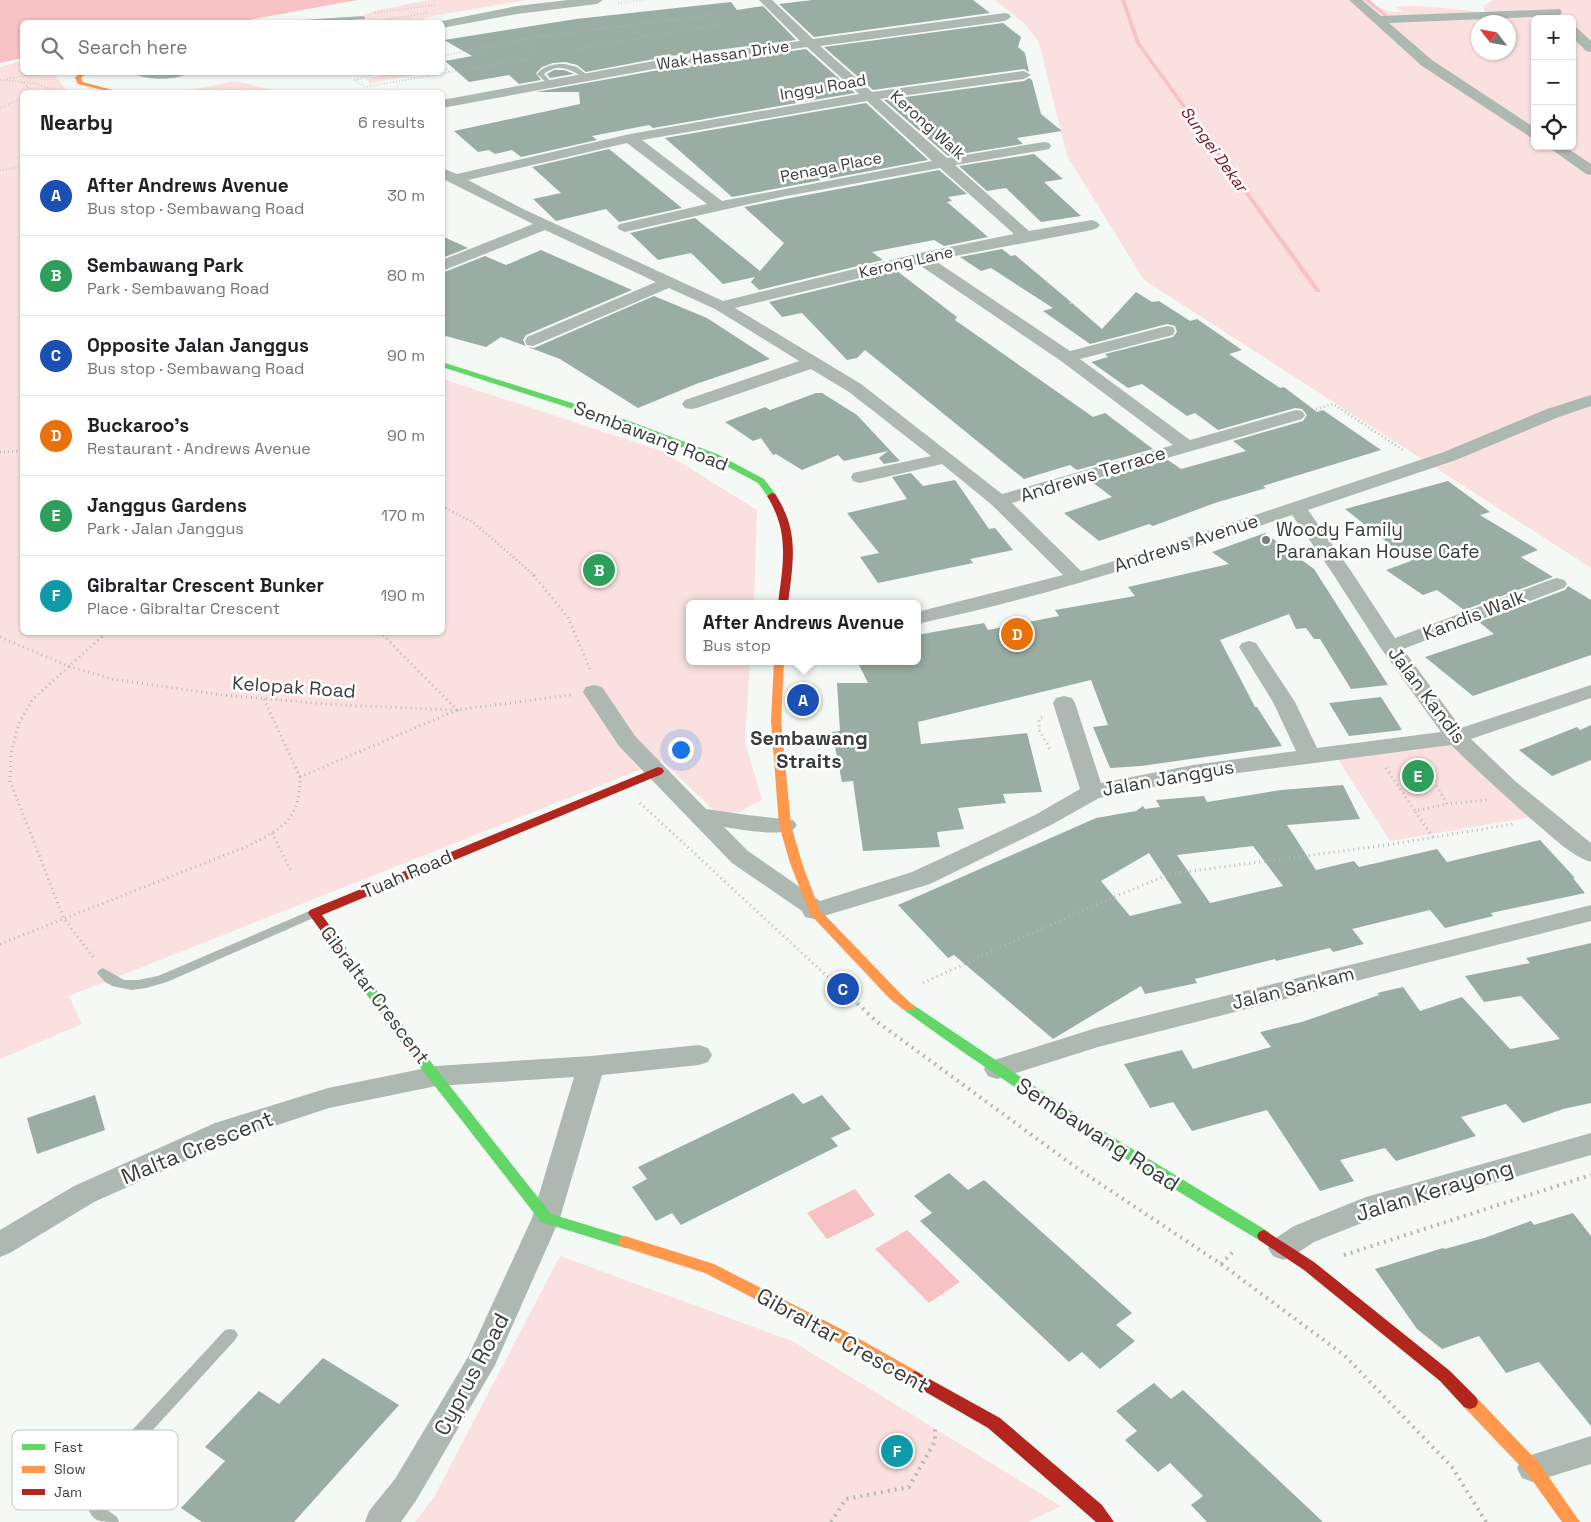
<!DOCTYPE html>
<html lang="en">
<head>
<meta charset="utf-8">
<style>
	body { margin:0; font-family:"Space Grotesk",sans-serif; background:#f2f2f2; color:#202124 }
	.controls { position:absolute; right:15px; top:15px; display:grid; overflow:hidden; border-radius:8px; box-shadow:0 1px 4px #0004 }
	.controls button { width:45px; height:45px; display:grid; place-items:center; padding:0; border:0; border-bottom:1px solid #e0e0e0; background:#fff; color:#202124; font:25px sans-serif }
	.compass { position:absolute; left:1471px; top:15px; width:45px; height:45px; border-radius:50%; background:#fff; box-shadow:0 1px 4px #0004; rotate:301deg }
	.you { position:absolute; left:680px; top:749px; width:18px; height:18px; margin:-12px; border:4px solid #fff; border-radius:50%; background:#1a73e8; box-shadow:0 0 0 8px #1a73e833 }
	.badge { display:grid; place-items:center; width:32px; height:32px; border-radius:50%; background:#111827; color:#fff; font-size:16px; font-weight:700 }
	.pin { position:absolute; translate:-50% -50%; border:2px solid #fff; box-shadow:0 1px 5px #0006 }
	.popup { position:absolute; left:686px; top:600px; width:235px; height:65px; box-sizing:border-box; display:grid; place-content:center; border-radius:8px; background:#fff; filter:drop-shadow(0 1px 4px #0005); font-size:16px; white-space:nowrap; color:#757577 }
	.popup b { font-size:19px; color:#202124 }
	.popup::after { content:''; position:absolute; left:50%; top:100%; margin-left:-10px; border:10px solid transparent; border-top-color:#fff }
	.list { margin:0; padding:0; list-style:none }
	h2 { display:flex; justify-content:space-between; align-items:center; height:65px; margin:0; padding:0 20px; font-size:21px }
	h2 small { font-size:16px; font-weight:400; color:#757577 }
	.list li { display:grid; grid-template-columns:32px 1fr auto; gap:15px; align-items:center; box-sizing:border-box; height:80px; padding:0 20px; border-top:1px solid #e0e0e0 }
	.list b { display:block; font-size:19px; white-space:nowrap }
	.list p { margin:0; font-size:16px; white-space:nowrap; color:#757577 }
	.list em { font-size:16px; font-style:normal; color:#757577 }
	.icon { flex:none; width:28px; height:28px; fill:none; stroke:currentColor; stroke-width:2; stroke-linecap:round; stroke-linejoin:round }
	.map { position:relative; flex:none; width:1591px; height:1522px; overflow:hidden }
	.search { position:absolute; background:#fff; box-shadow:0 1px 4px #0004; left:20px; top:20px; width:425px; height:55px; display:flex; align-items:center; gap:12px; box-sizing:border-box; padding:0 18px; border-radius:8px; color:#757577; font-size:19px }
	.panel { position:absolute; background:#fff; box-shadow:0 1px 4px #0004; left:20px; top:90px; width:425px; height:545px; border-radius:8px }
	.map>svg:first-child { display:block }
</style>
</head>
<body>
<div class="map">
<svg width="1591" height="1522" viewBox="0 0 1591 1522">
	<rect width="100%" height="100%" fill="#f4f9f6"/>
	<g fill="#fae1e0" fill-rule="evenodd">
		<path d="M428,0H526L449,13L404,22H363L357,18L374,11Z"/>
		<path d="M995,0H1371C1379,9 1390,14 1403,11L1396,8C1405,1 1469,12 1485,12L1483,6L1493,0H1591V568L1144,280L1067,156L1039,42L1024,23ZM1535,19H1572V146H1535ZM1478,22H1508V52H1478Z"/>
		<path d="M22,61V72L53,73L68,92H22V632H442L443,379L662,451L757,510L754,604H689V661H750L745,741L762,800L739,812L718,814L662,761L69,996L82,1024L0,1059V67Z"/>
		<path d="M390,73V72L427,73L370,83L366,79Z"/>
		<path d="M235,81L282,92H179Z"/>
		<path d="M1455,740L1505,795L1538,816L1390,841L1336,756L1365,752L1415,751Z"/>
		<path d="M560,1256L792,1341L1061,1506L1028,1522H415L434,1497Z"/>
	</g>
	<g fill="#f6c2c3">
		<path d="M0,0H357L238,22H22V58L0,63Z"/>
		<path d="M855,1189L875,1215L827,1239L807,1213Z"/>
		<path d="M907,1230L960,1282L929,1303L875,1249Z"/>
	</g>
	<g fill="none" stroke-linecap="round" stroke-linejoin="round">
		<g fill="#f6c2c3" fill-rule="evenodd">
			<path d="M1121,0H1125L1140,43L1320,290V292H1316L1136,43Z"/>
			<path d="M1364,0H1369L1388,15L1384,16Z"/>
		</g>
	</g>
	<g fill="#9aada2" fill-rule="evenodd">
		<path d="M812,0H973L990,13L814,37L779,4Z"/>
		<path d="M731,2L737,10L763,6L796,40L670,56L586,72L577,65L565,62L553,63L542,67L536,73L541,80L519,84L509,75L469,82L445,61L472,56L444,40L576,19Z"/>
		<path d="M1003,23L1021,37L1018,47L1025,53L1029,72L1024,69L873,90L824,47Z"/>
		<path d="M806,49L855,93L653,128L649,125L592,136L597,140L521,157L512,150L495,154L489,150L478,152L454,131L580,104L579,92H536L670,68Z"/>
		<path d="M554,70H564L574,74L550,78L547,74Z"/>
		<path d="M1029,78L1032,80L1041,114L1062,131L1017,138L1023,144L948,156L884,100L1024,81Z"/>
		<path d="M866,103L928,160L732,197L665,138Z"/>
		<path d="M609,149L682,208L619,222L606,209L556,221L533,199L561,193L532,167Z"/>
		<path d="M1034,154L1063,179L1044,182L1081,216L1041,222L1006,188L987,191L959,166Z"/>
		<path d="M939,170L967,194L948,197L952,201L947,202L988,237L944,246L934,240L872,252L883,260L759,290L751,282L755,277L723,284L691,253L658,260L630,233L695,218L760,271L784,243L744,207Z"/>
		<path d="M442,236L468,248L442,258Z"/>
		<path d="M1002,249L1011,256L1015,255L1071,302L1069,304L1072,303L1102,329L1136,292L1152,302L1159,301L1190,321L1197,319L1242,350L1229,354L1280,388L1284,387L1317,412L1323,410L1381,450L1263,486L1266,488L1215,503L1153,526L1149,524L1099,541L1064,513L1112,497L1092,482L1168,460L1181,469L1246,451L1233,441L1303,421L1307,415L1302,409L1295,408L1218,430L1195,413L1187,416L1142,384L1128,388L1091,362L1108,357L1105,354L1173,337L1177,332L1175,326L1167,324L1090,344L1043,311L1053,308L991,268L981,271L960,257Z"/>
		<path d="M541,250L632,290L526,335L523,340L526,346L501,337L486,347L442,335V273L485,256L506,265Z"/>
		<path d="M897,271L957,317L955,320L1093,417L1105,413L1153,449L1077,470L1070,465L1024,479L865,350L857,358L847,360L802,313L782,317L769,302Z"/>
		<path d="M654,296L707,318L770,359L696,384L638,408L560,359L528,347L534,348Z"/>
		<path d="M816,393H822L857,415L900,461L884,464L879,458L888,451L844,461L838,455L802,470L776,454L773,455L761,438L753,441L725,422L765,407L770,410Z"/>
		<path d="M911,473L923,486L955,480L989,529L995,528L1013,550L970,559L973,563L878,583L860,557L879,553L847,513L907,499L892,477Z"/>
		<path d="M1448,481L1490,512L1480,515L1538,550L1521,557L1553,577L1464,610L1437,590L1423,595L1386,570L1411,561L1345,509Z"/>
		<path d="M1265,533L1314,569L1388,685L1351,689L1320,639H1314L1306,628L1296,629L1289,614L1220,640L1255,707H1257L1282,746L1141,766L1110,768L1093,727L1108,725L1091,680L918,722L921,744L1027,733L1042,792L1003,794L1006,803L958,808L964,829L937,832L940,847L863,851L853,781L842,782L832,732L840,731L837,683H868L857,661H917V635L984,623L988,630L1059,616L1055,610L1135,596L1128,587L1229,564L1212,552Z"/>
		<path d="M1568,586L1591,600V655L1473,696L1425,657L1494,634L1479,622L1565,590Z"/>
		<path d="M1381,697L1402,730L1349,736L1329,703Z"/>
		<path d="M1591,725V760L1552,776L1519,750L1577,727L1580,730Z"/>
		<path d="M1343,785L1360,819L1287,825L1316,870L1354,861L1359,867L1437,849L1447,862L1540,840L1575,878H1573L1585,893L1491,913L1493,916L1445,928L1430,910L1352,929L1364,944L1333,952L1330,948L1276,961L1275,959L1195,979L1197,983L1145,994L1141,986L1053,1039L954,955L948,958L898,905L1096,818L1136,811L1143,806L1145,809L1160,807L1156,800L1204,796L1207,802L1281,790ZM1253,846L1283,886L1210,903L1177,855ZM1149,853L1182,903L1130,916L1101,881Z"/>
		<path d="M1591,943V1103L1563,1109L1523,1123L1506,1104L1461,1117L1476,1136L1396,1161L1385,1148L1340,1160L1354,1181L1320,1191L1267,1110L1192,1131L1173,1102L1150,1108L1124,1064L1182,1050L1193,1069L1271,1047L1260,1032L1302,1022L1379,995L1377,993L1403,987L1420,1011L1462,997L1510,1049L1560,1039L1521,996L1484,1002L1465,976L1530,963L1526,958Z"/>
		<path d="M793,1093L803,1104L822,1095L851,1129L831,1138L838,1146L681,1225L672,1213L656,1221L632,1187L647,1179L638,1167Z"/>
		<path d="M95,1095L105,1130L37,1154L27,1118Z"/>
		<path d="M949,1173L968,1190L984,1180L1132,1313L1116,1325L1135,1341L1100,1369L1082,1352L1069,1362L920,1221L932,1213L914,1196Z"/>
		<path d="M1573,1213L1591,1236V1426L1539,1362L1506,1373L1479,1336L1442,1349L1417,1329L1375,1269L1443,1248L1445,1249L1484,1238L1531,1221L1534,1225Z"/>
		<path d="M323,1358L399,1405L294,1522H202L181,1508L225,1461L205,1447L259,1391L279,1404Z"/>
		<path d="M1154,1383L1171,1399L1183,1390L1323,1522H1207L1191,1505L1203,1496L1170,1463L1158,1472L1125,1440L1137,1431L1116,1411Z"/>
	</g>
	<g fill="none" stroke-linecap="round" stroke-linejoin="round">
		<g stroke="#b1b8b4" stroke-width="2" stroke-dasharray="0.5 2.5" stroke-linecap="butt">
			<path d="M618,3L645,0"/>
			<path d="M375,13L436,5"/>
			<path d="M379,21L427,13"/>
			<path d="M401,22L408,21"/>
			<path d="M407,22L424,19"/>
			<path d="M627,24L643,37"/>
			<path d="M522,39L540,55"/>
			<path d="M442,56L543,36L712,15L720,26L674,32L574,50"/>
			<path d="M442,65L449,72"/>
			<path d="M50,72L58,75"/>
			<path d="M203,74L218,72"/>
			<path d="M7,79L46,72"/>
			<path d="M0,80L34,83L50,89L58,88"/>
			<path d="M354,80L365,87L531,58"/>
			<path d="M355,80L382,72"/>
			<path d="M24,83L28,87L27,92"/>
			<path d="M0,108L22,98"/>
			<path d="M0,170L22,167"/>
		</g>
		<g stroke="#b1b8b4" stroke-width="2.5" stroke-dasharray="1 3" stroke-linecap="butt">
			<path d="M1316,409L1333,404L1403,450"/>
			<path d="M0,452L22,451"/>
			<path d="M442,506L474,523L535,576"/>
		</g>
		<g stroke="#b1b8b4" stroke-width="3" stroke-dasharray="1 4" stroke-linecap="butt">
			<path d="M533,575L568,617L591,672"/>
			<path d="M0,637L68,666L112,679L222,695L338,705L457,710L571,695"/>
			<path d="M264,699L300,777"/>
			<path d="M1042,717L1039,719V730L1050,749"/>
			<path d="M1424,764L1447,804L1487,800"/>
			<path d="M1386,768L1415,811"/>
			<path d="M640,803L843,991"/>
			<path d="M272,833L292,873"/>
			<path d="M1433,837L1415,811L1447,804"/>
			<path d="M0,944L248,846C283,828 300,820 300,777L457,710L380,632"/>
			<path d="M93,957L64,919L10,781L11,753L19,723L33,699L107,632"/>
			<path d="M923,983L1078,912L1170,874L1387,845L1513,824"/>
		</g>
		<g stroke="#b1b8b4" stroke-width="4" stroke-dasharray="2 5" stroke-linecap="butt">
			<path d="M842,989L876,1021L1081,1171L1221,1264L1344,1355L1452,1467L1486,1522"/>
			<path d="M1344,1255L1591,1175"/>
			<path d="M1221,1264L1233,1252"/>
			<path d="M831,1522L846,1499L909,1487L935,1441V1426"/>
		</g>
		<g fill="#adb8b0" fill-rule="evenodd">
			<path d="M363,16L365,17V19L323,22H300L303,20Z"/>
			<path d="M565,64L577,67L590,77L585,78C572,70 557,62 544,74L553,84L550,86L537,74C544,65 554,64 565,64Z"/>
			<path d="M314,909L318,910L320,913L318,916L167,982L146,988L131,990L112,986L105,982L97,973L99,970L103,968L124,980H138L158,976Z"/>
			<path d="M230,1329L235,1330L238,1335L235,1340L110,1477L100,1498L106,1509L117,1517L119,1522C93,1522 94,1522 83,1498L98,1467L225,1330Z"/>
		</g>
		<g fill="#adb8b0" fill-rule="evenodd">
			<path d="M568,0H603L597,4L517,14L442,28V22H437L517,6Z"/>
			<path d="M759,0H772L813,39L1005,13L1009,14L1011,17L1005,21L820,46L872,92L1024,71L1031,75L1024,79L880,99L947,158L1044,142L1049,143L1051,146L1049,149L1044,150L955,165L1029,231L1092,220L1097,222L1100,225L1097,228L1092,230L934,260L1070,351L1167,326L1173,327L1175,331L1173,335L1080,359L1190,440L1296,410L1302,411L1305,415L1302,419L1012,503L1081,571L1144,552L1444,452L1547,409L1591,395V406L1559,417L1456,460L1308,510L1351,571L1395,638L1550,580L1557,578L1564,580L1567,584L1564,588L1403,649L1461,728L1591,685V698L1471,739L1515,781L1591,843V862C1571,856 1554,838 1538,825C1508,799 1479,772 1451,745L1193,779L1099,798L1051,825L930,884L814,919L805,917L802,911L732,863L619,746L583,692L586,687L594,685L602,687L635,736L706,809L747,815L793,820L797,825L793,830C772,836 746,830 724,827L748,851L820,901L912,872L1035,815L1080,789L1053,703L1056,698L1064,696L1072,698L1075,703L1101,783L1193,765L1296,751L1273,702L1239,647L1242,643L1249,641L1256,643L1295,702L1317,748L1441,732L1380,647L1331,571L1292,515C1168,557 1044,597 917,624V612L1063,575L992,505L942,464L860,483L853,481L851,477L853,473L931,456L849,392L811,369L697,408L691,409L685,408L682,404L685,400L799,361L715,309L669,288L533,346L527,345L525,341L527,337L656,282L545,230L442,271V260L533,224L449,182L442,178V168L457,174L630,134L859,94L807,47L670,66L442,108V100L670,58L800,41ZM867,101L932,161L722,201L642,140ZM627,143L707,204L620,224L617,227L620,230L625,232L781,197L940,168L1014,234L920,253L723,301L523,209L468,180ZM918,264L1061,361L1173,445L1002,494L861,384L735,308Z"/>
			<path d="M1349,0H1362L1381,16L1560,9L1562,12L1560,15L1556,16L1389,23L1432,60L1535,128V138L1530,137L1422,66Z"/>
			<path d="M1572,26L1576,27L1591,41V52L1586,51L1572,37Z"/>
			<path d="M132,72H190C181,81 141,81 132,72Z"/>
			<path d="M1547,146H1564L1591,164V175L1586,174Z"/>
			<path d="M1591,905V921L1098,1047L997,1079L988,1076L984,1069L988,1062L1096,1028Z"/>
			<path d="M699,1045L708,1048L712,1055L708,1062L699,1065L602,1075L560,1218L495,1365L417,1499L401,1522H365L369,1511L395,1479L468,1357L532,1218L574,1077L436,1086L329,1108L235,1139L94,1202L10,1253L0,1257V1230L74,1186L215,1123L328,1088L436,1066L591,1056Z"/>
			<path d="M1591,1133V1155L1382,1215L1314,1242L1293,1256L1283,1260L1273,1256L1268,1248L1273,1240L1294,1226L1366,1197Z"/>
			<path d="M1591,1436V1464L1533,1482L1522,1478L1517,1468L1522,1458Z"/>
		</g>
		<g fill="#63d668" fill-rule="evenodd">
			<path d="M442,362L629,421L717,454L764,479L777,496L772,499L769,498L758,483L711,458L623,425L442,367Z"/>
			<path d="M346,953L350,954L412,1038L551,1214L630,1238L632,1242L630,1246L625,1248L541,1222L402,1044L342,960L340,957L342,954Z"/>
			<path d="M909,1002L1088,1122L1269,1232L1271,1236L1269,1240L1264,1242L1259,1240C1138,1168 1018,1093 904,1010L903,1007L904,1004Z"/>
		</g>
		<g fill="#ff974d" fill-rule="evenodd">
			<path d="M80,72H88L81,78L83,82L120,92H111L78,84L75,78Z"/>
			<path d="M774,661H784L781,721L791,825L802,863L819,909L900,993L915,1007L914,1010H904L890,999L810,914L790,863L779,825L771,721Z"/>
			<path d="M625,1236L714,1264L847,1332L920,1373L923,1378L920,1383L915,1385L910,1383L837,1342L705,1273L620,1246L618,1242L620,1238Z"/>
			<path d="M1470,1395L1476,1397L1539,1463L1580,1522H1562L1527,1473L1464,1407L1462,1402L1464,1397Z"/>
		</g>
		<g fill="#b3261e" fill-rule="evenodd">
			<path d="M772,493L775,494C800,531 793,562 788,604H778C783,563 790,533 767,496Z"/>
			<path d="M658,767L662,768L664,771L662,774L322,915L350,954L352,957L350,960H342L308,913L310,910Z"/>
			<path d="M1264,1230L1314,1262L1450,1371L1476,1397L1478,1402L1476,1407L1470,1409L1464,1407L1440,1381L1304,1270L1259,1240L1257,1236L1259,1232Z"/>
			<path d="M915,1371L1000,1418L1102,1505L1114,1522H1096L988,1428L910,1383L907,1378L910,1373Z"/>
		</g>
	</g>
	<circle fill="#7b7f7c" stroke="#fff" stroke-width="2" cx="1266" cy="540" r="5"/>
	<g text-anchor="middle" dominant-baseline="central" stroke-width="5" stroke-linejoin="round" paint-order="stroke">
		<g font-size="16" fill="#3a3d3b" stroke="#fff">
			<text transform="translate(723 55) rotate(-8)">Wak Hassan Drive</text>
			<text transform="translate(823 87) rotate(-10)">Inggu Road</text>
			<text transform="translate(928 125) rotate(42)">Kerong Walk</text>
			<text transform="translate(831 167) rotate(-11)">Penaga Place</text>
			<text transform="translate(906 262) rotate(-13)">Kerong Lane</text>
		</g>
		<g font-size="16" font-style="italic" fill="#800f28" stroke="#fff">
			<text transform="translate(1214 149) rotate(54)">Sungei Dekar</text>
		</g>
		<g font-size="19" fill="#3a3d3b" stroke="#fff">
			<text transform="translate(651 436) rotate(21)">Sembawang Road</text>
			<text transform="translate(1093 474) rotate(-17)">Andrews Terrace</text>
			<text transform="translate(1186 543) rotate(-18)">Andrews Avenue</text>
			<text transform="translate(1474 615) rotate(-21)">Kandis Walk</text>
			<text transform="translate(294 687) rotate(4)">Kelopak Road</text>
			<text transform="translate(1427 695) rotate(53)">Jalan Kandis</text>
			<text transform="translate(1168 778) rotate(-10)">Jalan Janggus</text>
			<text transform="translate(407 874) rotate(-23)">Tuah Road</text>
			<text transform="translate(1293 988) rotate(-14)">Jalan Sankam</text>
			<text transform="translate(375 995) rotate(53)">Gibraltar Crescent</text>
		</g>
		<g font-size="19" fill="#3a3d3b" stroke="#fff" text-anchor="start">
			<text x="1276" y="529">Woody Family<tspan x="1276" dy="22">Paranakan House Cafe</tspan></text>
		</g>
		<g font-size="20" font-weight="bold" fill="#3a3d3b" stroke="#fff">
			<text x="809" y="738">Sembawang<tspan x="809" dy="23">Straits</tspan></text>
		</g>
		<g font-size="22" fill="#3a3d3b" stroke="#fff">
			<text transform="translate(1098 1134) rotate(33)">Sembawang Road</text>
			<text transform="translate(197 1147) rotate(-22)">Malta Crescent</text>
			<text transform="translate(1434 1190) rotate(-17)">Jalan Kerayong</text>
			<text transform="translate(843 1340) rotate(29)">Gibraltar Crescent</text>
			<text transform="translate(471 1374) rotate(-62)">Cyprus Road</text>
		</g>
	</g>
	<rect x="12" y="1430" width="166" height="80" rx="8" fill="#fff" stroke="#c4c5c4" stroke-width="1"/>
	<rect x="22" y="1444" width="23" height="6" fill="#63d668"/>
	<rect x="22" y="1466" width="23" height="7" fill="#ff974d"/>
	<rect x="22" y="1489" width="23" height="6" fill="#b3261e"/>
	<g font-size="14" fill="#3a3d3b">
		<text x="54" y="1452">Fast</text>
		<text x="54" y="1474">Slow</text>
		<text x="54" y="1497">Jam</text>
	</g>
</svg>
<div class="controls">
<button>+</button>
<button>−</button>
<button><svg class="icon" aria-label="locate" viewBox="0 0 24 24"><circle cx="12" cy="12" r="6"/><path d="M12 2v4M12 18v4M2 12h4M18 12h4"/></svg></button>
</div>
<svg class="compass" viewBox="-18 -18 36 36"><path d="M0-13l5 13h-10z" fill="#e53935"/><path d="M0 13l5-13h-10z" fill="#757577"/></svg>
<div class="you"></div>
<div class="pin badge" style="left:803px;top:700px;background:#1a4fb4">A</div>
<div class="popup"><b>After Andrews Avenue</b>Bus stop</div>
<div class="pin badge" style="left:599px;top:570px;background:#2e9e5b">B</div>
<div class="pin badge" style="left:843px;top:989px;background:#1a4fb4">C</div>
<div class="pin badge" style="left:1017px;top:634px;background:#e8710a">D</div>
<div class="pin badge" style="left:1418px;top:776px;background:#2e9e5b">E</div>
<div class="pin badge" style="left:897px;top:1451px;background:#0f9aa8">F</div>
<div class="search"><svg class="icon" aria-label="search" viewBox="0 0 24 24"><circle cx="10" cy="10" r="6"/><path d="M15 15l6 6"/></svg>Search here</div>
<section class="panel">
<h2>Nearby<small>6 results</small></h2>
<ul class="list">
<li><span class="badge" style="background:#1a4fb4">A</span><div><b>After Andrews Avenue</b><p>Bus stop · Sembawang Road</p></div><em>30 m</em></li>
<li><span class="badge" style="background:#2e9e5b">B</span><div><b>Sembawang Park</b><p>Park · Sembawang Road</p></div><em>80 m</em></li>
<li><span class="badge" style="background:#1a4fb4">C</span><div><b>Opposite Jalan Janggus</b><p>Bus stop · Sembawang Road</p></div><em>90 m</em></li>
<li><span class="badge" style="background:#e8710a">D</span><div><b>Buckaroo's</b><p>Restaurant · Andrews Avenue</p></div><em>90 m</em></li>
<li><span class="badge" style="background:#2e9e5b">E</span><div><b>Janggus Gardens</b><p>Park · Jalan Janggus</p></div><em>170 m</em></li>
<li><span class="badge" style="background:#0f9aa8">F</span><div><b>Gibraltar Crescent Bunker</b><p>Place · Gibraltar Crescent</p></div><em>190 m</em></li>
</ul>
</section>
</div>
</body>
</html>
